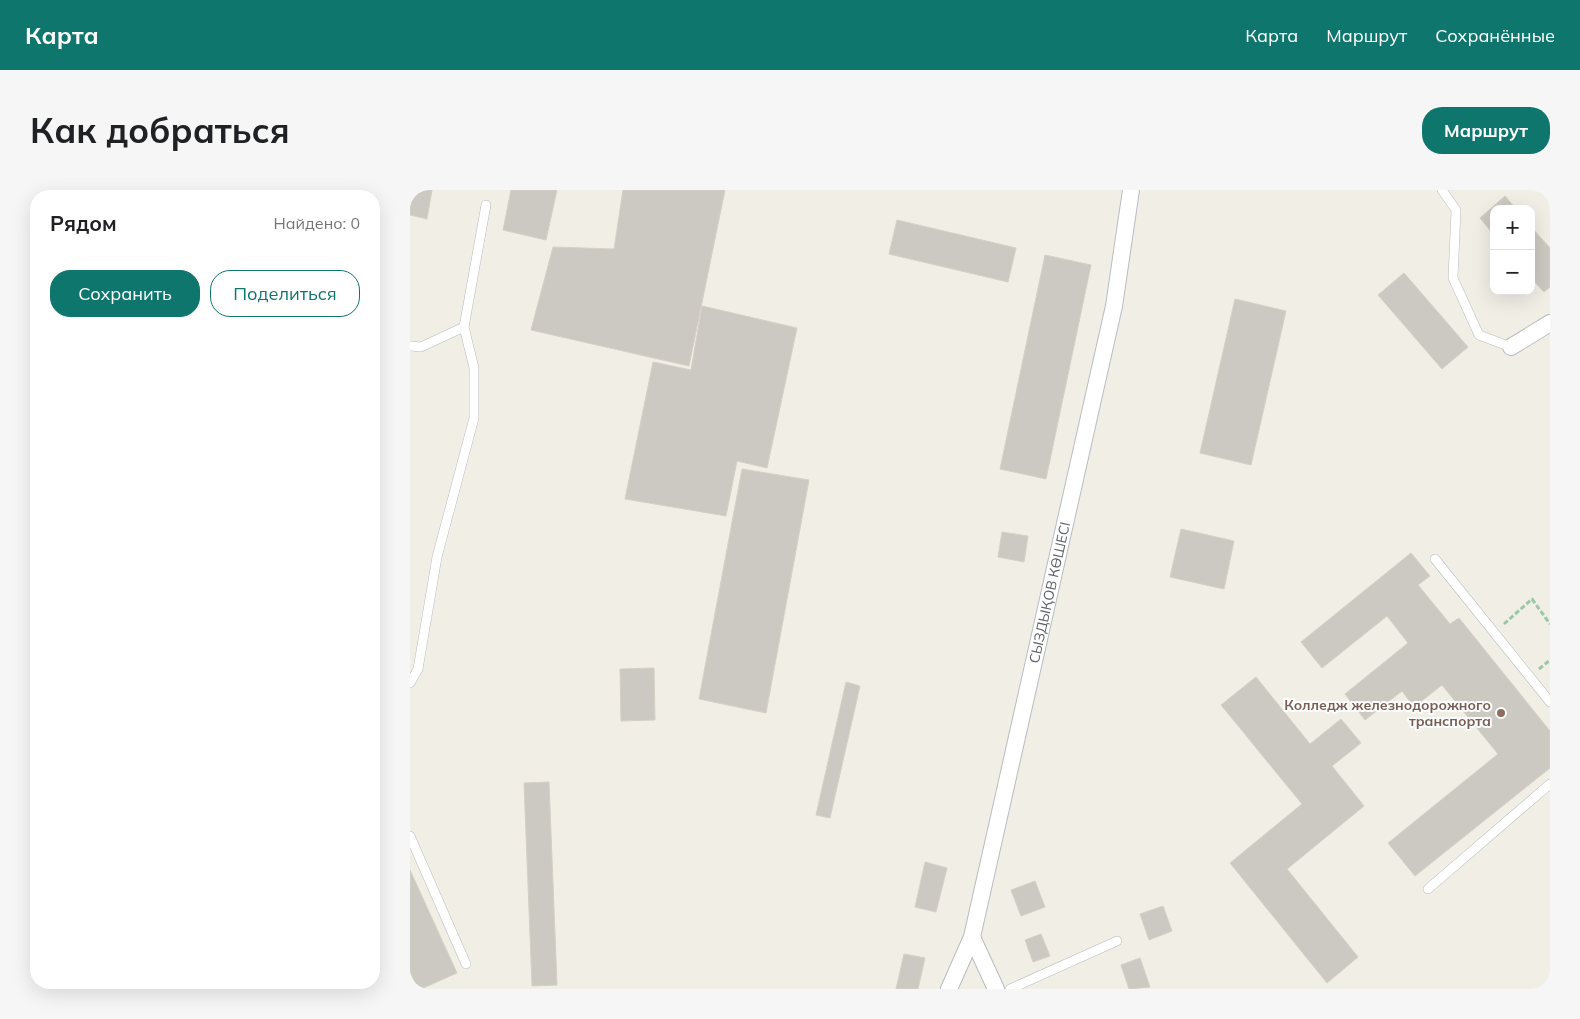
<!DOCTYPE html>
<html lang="ru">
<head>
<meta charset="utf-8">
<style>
	body { margin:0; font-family:Mulish,sans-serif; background:#f6f6f6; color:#202124 }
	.controls { position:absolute; right:15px; top:15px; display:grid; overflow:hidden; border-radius:10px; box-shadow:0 5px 20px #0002 }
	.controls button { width:45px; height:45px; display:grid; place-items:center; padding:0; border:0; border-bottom:1px solid #e0e0e0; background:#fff; color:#202124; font:25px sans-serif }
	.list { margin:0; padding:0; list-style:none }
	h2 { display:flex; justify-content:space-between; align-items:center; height:65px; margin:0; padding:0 20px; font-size:21px }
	h2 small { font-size:16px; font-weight:400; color:#757577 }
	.actions { display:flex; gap:10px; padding:15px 20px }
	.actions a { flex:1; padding:11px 0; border:1px solid #0f766e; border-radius:20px; text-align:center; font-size:18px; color:#0f766e }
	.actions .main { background:#0f766e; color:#fff }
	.map { position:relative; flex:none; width:1140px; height:799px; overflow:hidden; border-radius:20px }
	header { display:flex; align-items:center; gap:30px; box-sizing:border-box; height:70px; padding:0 25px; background:#0f766e; color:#fff }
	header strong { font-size:24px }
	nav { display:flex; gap:28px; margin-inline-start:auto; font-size:18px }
	.intro { display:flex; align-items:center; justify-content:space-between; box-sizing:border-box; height:120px; padding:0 30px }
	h1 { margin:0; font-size:35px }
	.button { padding:12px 22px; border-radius:20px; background:#0f766e; color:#fff; font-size:18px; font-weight:700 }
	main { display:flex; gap:30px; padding:0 30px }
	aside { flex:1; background:#fff; border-radius:20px; box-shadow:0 5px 20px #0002 }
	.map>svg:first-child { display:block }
</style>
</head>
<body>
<header>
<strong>Карта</strong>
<nav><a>Карта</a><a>Маршрут</a><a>Сохранённые</a></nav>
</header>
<div class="intro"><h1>Как добраться</h1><a class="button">Маршрут</a></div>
<main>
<aside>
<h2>Рядом<small>Найдено: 0</small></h2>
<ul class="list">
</ul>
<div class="actions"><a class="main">Сохранить</a><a>Поделиться</a></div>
</aside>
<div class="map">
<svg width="1140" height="799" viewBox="0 0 1140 799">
	<rect width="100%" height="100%" fill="#f1eee6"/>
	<g fill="#ccc9c3" stroke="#d6d0c4">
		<path d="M0,0H22L17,29L0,25Z"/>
		<path d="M101,0H147L136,50L93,40Z"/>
		<path d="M213,0H315L279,176L121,140L143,57L204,59Z"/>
		<path d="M1095,6L1106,19H1084V45L1070,28Z"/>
		<path d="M487,30L606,58L598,92L479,64Z"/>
		<path d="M1121,37L1140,58V97L1134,102L1121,88Z"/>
		<path d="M635,65L681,75L636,289L590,279Z"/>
		<path d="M994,83L1058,157L1032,179L968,105Z"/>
		<path d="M825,109L876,121L841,275L790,263Z"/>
		<path d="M292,116L387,138L357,278L327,271L316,326L215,309L243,172L281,180Z"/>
		<path d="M332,279L399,290L356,523L289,509Z"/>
		<path d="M771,339L824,351L814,399L760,387Z"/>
		<path d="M592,342L618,346L614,372L588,367Z"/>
		<path d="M1001,363L1020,386L1008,395L1040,434L1049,428L1140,541V578L1005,686L978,653L1088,564L1032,495L1004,517L992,501L955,530L935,504L998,453L977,426L912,478L891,452Z"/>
		<path d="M244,478L245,530L211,531L210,479Z"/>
		<path d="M846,487L900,554L931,529L951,553L922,576L954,616L877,679L948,767L917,793L820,673L892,614L811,515Z"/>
		<path d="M436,492L450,496L420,628L406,625Z"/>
		<path d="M139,592L147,795L122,796L114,593Z"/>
		<path d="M515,672L537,678L526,722L505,717Z"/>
		<path d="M0,680L47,783L11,799H8L0,782Z"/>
		<path d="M625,691L635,717L611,726L601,700Z"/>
		<path d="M753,716L762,741L739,750L730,724Z"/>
		<path d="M631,744L640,766L623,772L615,750Z"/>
		<path d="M494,764L515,768L508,799H486Z"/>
		<path d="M730,768L740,797L719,799L711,775Z"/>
	</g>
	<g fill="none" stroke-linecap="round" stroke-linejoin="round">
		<g stroke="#b8bcc0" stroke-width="10">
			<g id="lane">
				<path d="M1032,0L1046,20L1043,88L1069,145L1101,157"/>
				<path d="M0,156L11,157L54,137"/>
				<path d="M1025,369L1140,512"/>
				<path d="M0,493L8,479L27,367L64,228V178L54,137L76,15"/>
				<path d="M0,646L56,774"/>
				<path d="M1018,699L1140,594"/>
				<path d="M600,799L707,751"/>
			</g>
		</g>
		<g stroke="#b8bcc0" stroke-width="18">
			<g id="street">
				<path d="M1101,157L1140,133"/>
				<path d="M562,747L586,799"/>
				<path id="s1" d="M539,799L562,747L704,116L721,0"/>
			</g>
		</g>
		<g stroke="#99c8a6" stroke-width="3" stroke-dasharray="5 2.5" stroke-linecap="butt">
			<path d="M1094,434L1122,409L1140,434"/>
			<path d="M1129,479L1140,470"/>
		</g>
		<use href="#lane" stroke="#fff" stroke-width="9"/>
		<use href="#street" stroke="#fff" stroke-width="16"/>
	</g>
	<circle fill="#8d6e63" stroke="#fff" stroke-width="2" cx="1091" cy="523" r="5"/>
	<g text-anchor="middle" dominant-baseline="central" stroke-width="4" stroke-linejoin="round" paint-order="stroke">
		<g font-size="14" fill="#5e6267" stroke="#fff">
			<text stroke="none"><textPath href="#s1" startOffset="410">СЫЗДЫҚОВ КӨШЕСІ</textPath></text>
		</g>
		<g font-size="14" font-weight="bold" fill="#785e54" stroke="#fff" text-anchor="end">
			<text x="1081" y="515">Колледж железнодорожного<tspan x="1081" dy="16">транспорта</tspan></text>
		</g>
	</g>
</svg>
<div class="controls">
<button>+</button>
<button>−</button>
</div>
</div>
</main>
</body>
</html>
